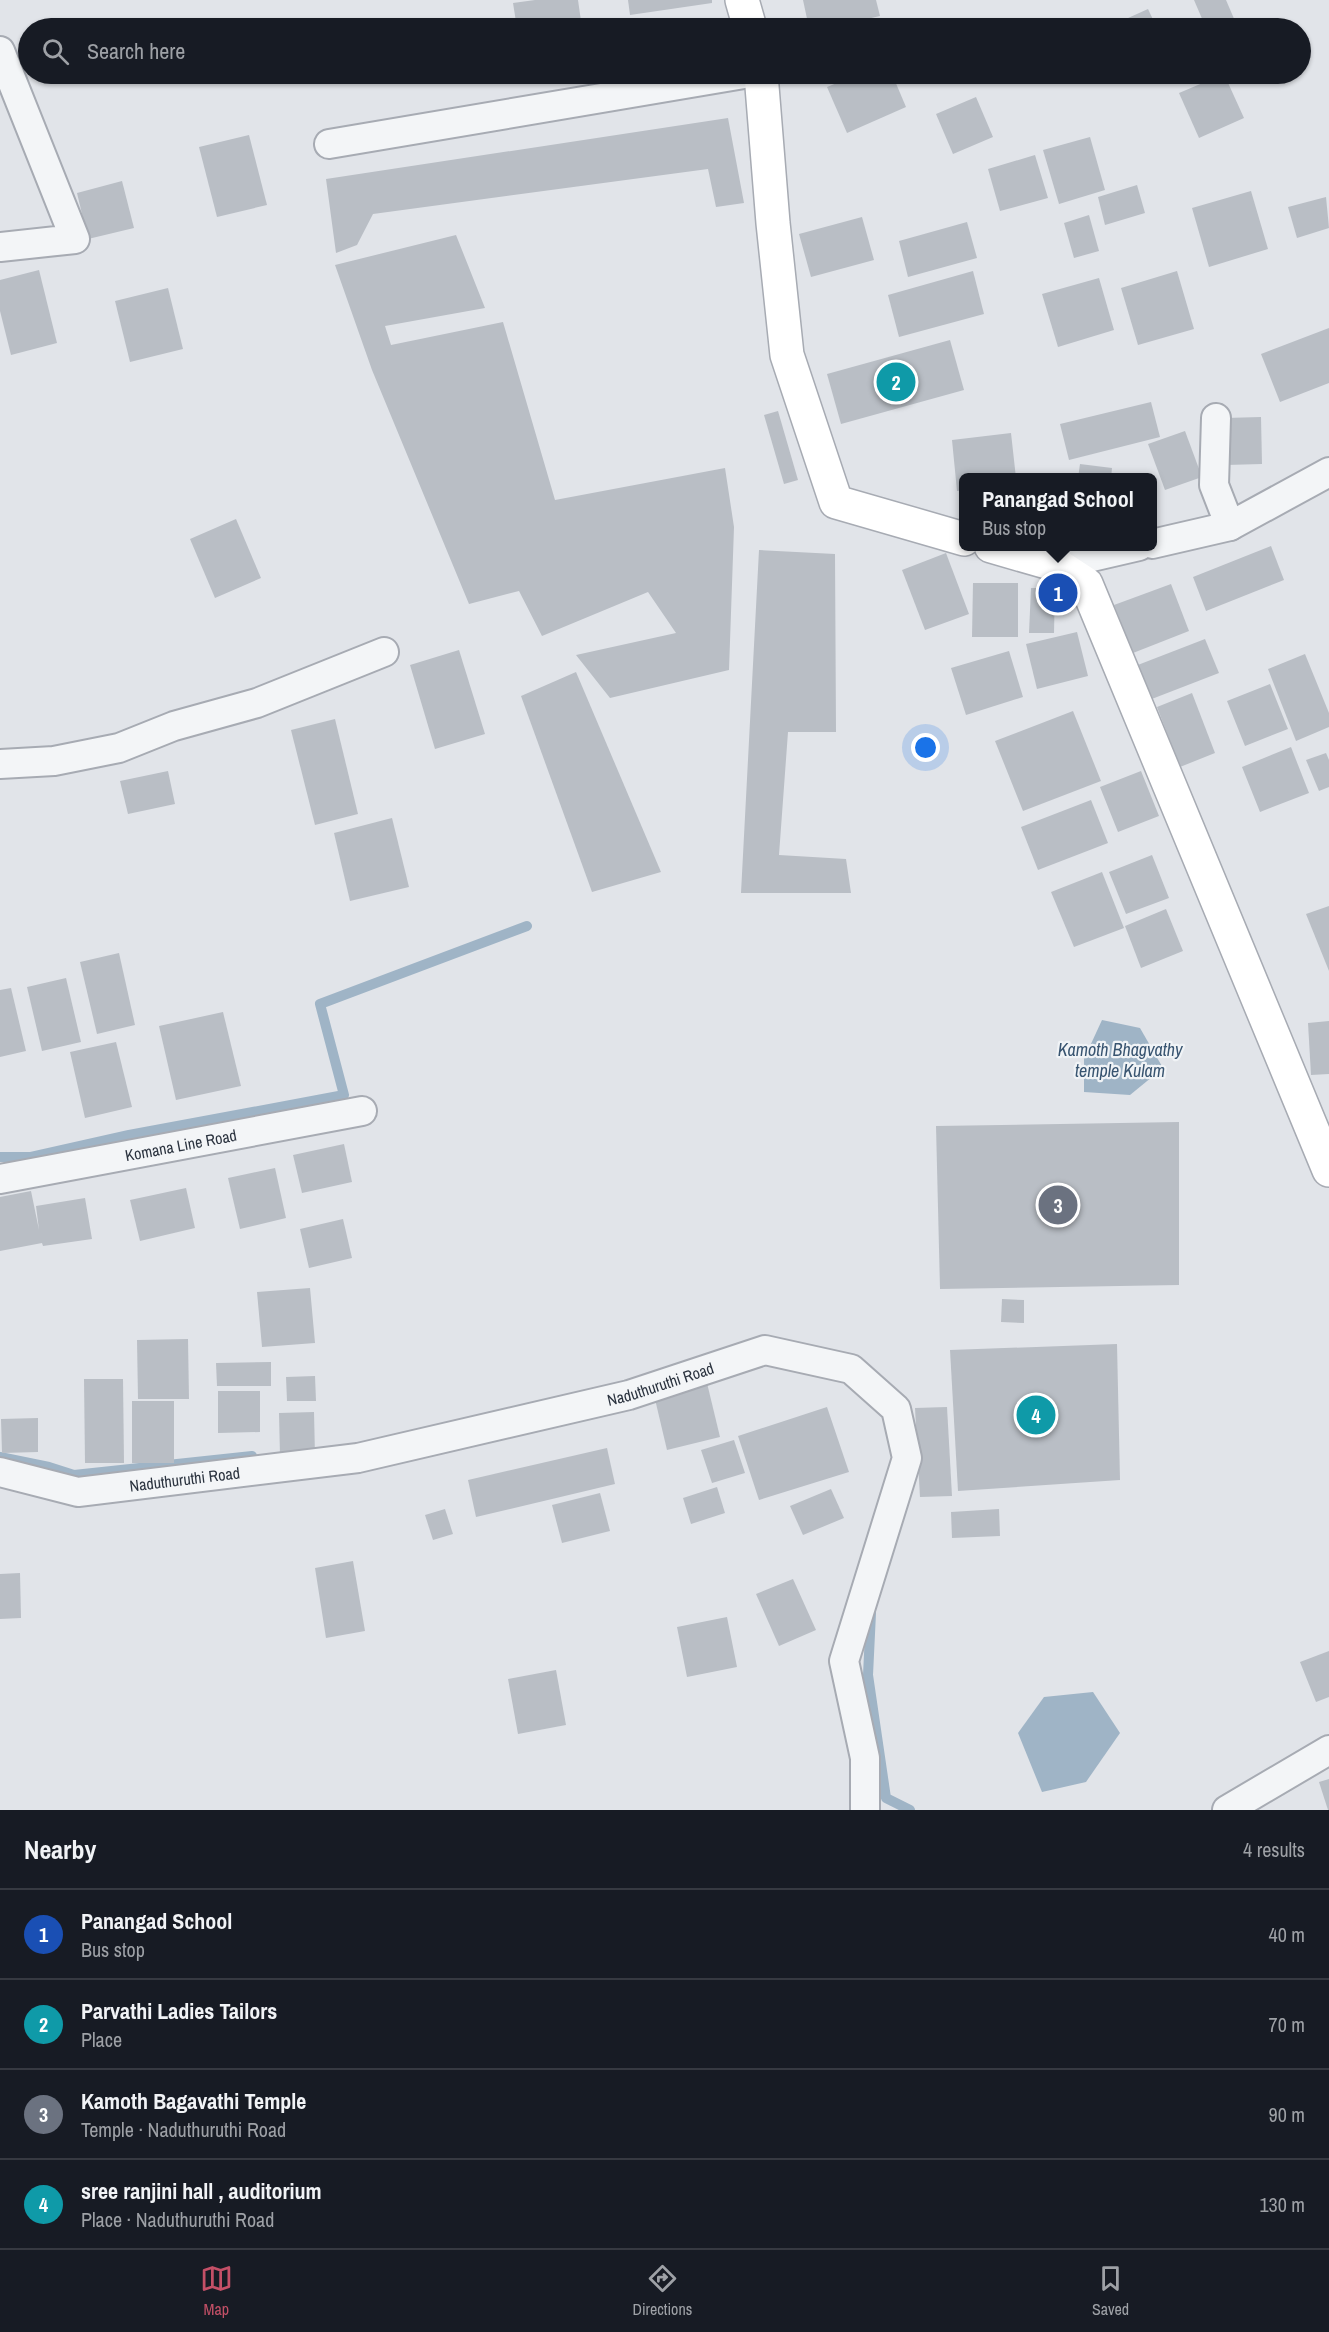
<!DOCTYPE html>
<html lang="en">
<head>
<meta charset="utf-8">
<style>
	body { margin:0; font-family:"Archivo Narrow",sans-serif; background:#20242c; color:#f1f3f6 }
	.you { position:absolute; left:926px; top:748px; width:21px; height:21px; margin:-15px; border:4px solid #fff; border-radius:50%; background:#1a73e8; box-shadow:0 0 0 9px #1a73e833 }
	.badge { display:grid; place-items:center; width:39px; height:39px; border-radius:50%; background:#c45067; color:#fff; font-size:20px; font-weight:700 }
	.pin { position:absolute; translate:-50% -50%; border:3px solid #fff; box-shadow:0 2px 6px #0006 }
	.popup { position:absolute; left:959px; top:473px; width:198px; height:78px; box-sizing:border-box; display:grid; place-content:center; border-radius:9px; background:#171b24; filter:drop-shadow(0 2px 4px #0005); font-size:20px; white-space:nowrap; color:#9ea1a6 }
	.popup b { font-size:22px; color:#f1f3f6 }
	.popup::after { content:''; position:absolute; left:50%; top:100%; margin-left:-12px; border:12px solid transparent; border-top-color:#171b24 }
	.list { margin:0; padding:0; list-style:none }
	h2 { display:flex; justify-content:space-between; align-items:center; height:78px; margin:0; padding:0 24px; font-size:26px }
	h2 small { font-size:20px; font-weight:400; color:#9ea1a6 }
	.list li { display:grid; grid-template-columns:39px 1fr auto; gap:18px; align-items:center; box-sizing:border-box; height:90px; padding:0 24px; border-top:2px solid #363941 }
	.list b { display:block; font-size:22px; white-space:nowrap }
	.list p { margin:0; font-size:20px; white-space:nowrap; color:#9ea1a6 }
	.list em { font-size:20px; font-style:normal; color:#9ea1a6 }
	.icon { flex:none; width:33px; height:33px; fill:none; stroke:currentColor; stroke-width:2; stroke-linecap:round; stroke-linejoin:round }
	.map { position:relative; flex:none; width:1329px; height:1810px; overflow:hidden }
	.search { position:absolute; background:#171b24; box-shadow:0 2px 4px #0004; left:18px; right:18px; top:18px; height:66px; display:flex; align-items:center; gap:15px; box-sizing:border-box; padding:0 21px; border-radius:33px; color:#9ea1a6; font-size:22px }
	.sheet { height:438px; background:#171b24 }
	nav { display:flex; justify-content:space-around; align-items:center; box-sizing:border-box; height:84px; border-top:2px solid #363941; background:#171b24; font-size:16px; color:#9ea1a6 }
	nav a { display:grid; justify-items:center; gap:3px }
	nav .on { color:#c45067 }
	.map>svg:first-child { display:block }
</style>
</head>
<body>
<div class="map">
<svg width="1329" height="1810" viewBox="0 0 1329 1810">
	<rect width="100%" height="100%" fill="#e1e4e9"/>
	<g fill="#9fb4c6">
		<path d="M1102,1020L1140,1028L1163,1068L1130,1095L1084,1092V1059Z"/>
		<path d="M1093,1692L1120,1733L1086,1782L1042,1792L1018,1733L1044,1697Z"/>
	</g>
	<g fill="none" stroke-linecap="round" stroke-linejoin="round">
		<g stroke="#9fb4c6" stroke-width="10">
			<path d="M0,1157H31L129,1135L344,1095L320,1004L527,926"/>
			<path d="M0,1457L49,1467L74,1475L252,1456"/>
			<path d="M871,1613L868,1675L886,1798L910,1810"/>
		</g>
	</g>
	<g fill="#b9bec5">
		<path d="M535,0H578L582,28H517L513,3Z"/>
		<path d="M628,0H712V3L630,15Z"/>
		<path d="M803,0H876L880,16L828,28H809Z"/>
		<path d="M1194,0H1226L1238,28H1206Z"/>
		<path d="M1148,9L1157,28H1120L1117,23Z"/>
		<path d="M523,74H554L555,75L524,79Z"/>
		<path d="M859,74H892L906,107L847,133L827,87Z"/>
		<path d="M1224,74L1244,118L1199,138L1179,93Z"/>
		<path d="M976,97L993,137L953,154L936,114Z"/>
		<path d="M728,118L744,203L716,207L708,169L373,214L357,245L336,253L326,179Z"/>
		<path d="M249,135L267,205L217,217L199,147Z"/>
		<path d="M1090,137L1105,190L1059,204L1043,150Z"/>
		<path d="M1035,155L1048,198L1000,211L988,169Z"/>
		<path d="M122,181L134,228L88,239L77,193Z"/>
		<path d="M1137,185L1145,213L1105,225L1098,197Z"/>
		<path d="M1251,191L1268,249L1209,267L1192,208Z"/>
		<path d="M1326,197L1329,228L1297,238L1288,207Z"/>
		<path d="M1089,215L1099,251L1074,258L1064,223Z"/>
		<path d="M862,217L874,260L811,277L799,234Z"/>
		<path d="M967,222L977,258L908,277L899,241Z"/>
		<path d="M456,235L485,308L385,326L391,345L503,322L555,500L725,468L734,527L729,670L610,698L576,655L676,633L648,592L542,636L519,591L469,604L372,370L335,265Z"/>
		<path d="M39,270L57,343L11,355L0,311V280Z"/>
		<path d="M973,271L984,314L899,337L888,295Z"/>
		<path d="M1177,271L1194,329L1138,345L1121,288Z"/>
		<path d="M1099,278L1114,330L1058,347L1042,294Z"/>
		<path d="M168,288L183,349L130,362L115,301Z"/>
		<path d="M1329,328V383L1280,402L1261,354Z"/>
		<path d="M950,340L964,390L841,424L827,374Z"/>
		<path d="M1151,402L1160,437L1069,460L1060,424Z"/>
		<path d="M778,411L798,480L784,484L764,415Z"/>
		<path d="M1261,417L1262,464L1226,465L1225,418Z"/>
		<path d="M1185,431L1202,477L1165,490L1148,444Z"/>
		<path d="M1011,433L1016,478H964V490L957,491L952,440Z"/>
		<path d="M1080,464L1112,468L1111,478H1078Z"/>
		<path d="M236,519L261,578L215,598L190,539Z"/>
		<path d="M1271,546L1284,580L1206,611L1193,577Z"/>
		<path d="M759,550L835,554L836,732H788L779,855L846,859L851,893H741Z"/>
		<path d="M946,553L969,614L925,630L902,570Z"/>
		<path d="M973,583H1018V637H972Z"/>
		<path d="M1171,584L1189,631L1133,653L1114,605Z"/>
		<path d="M1031,588H1055L1054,633H1029Z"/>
		<path d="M1077,632L1088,676L1037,689L1026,644Z"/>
		<path d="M1205,639L1219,673L1144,702L1130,668Z"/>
		<path d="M459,650L485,734L435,749L410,665Z"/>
		<path d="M1009,651L1023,697L966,715L951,668Z"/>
		<path d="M1305,654L1329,713V727L1296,741L1268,669Z"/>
		<path d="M576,672L661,872L592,892L521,696Z"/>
		<path d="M1270,684L1288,729L1245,746L1227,701Z"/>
		<path d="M1192,693L1215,753L1180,767L1157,707Z"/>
		<path d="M1073,711L1101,781L1023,811L995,741Z"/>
		<path d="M335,719L358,814L315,825L291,730Z"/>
		<path d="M1291,747L1309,793L1260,812L1242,767Z"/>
		<path d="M1326,753L1329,760V787L1319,791L1306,760Z"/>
		<path d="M168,771L175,804L128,814L120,781Z"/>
		<path d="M1141,771L1159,816L1118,832L1100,787Z"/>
		<path d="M1091,800L1108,843L1038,870L1021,827Z"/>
		<path d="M392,818L409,887L350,901L334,833Z"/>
		<path d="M1152,855L1169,898L1126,914L1109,872Z"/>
		<path d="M1102,872L1124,928L1074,947L1051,892Z"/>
		<path d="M1329,906V971L1306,914Z"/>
		<path d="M1166,909L1183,951L1141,968L1125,926Z"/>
		<path d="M119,953L135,1025L97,1034L80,962Z"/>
		<path d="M66,978L81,1042L42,1051L27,987Z"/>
		<path d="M11,988L26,1051L0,1057V990Z"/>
		<path d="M223,1012L241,1086L176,1100L159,1026Z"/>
		<path d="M1329,1021V1074L1311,1075L1308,1023Z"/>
		<path d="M116,1042L132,1107L85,1118L70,1052Z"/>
		<path d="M1179,1122V1285L940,1289L936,1126Z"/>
		<path d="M344,1144L352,1182L302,1193L293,1155Z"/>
		<path d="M275,1168L286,1218L240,1229L228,1178Z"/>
		<path d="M186,1188L195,1228L140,1241L130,1200Z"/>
		<path d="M31,1191L39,1230L36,1206L85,1198L92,1239L43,1246L42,1243L0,1251V1197Z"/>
		<path d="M343,1219L352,1258L309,1268L300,1229Z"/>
		<path d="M310,1288L315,1343L262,1347L257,1292Z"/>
		<path d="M1002,1299L1024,1300V1323L1001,1322Z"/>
		<path d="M188,1339L189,1399H138L137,1340Z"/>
		<path d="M1117,1344L1120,1480L958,1491L950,1350Z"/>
		<path d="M271,1362V1386H217L216,1363Z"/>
		<path d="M315,1376L316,1401H287L286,1377Z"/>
		<path d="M84,1379H123L124,1463H85Z"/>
		<path d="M707,1383L720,1437L667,1450L654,1395Z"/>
		<path d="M218,1391H260V1432L218,1433Z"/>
		<rect x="132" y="1401" width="42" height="62"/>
		<path d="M827,1407L849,1472L759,1500L738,1436Z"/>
		<path d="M947,1407L952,1496L920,1497L915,1408Z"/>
		<path d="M314,1412L315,1456H280L279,1413Z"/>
		<path d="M38,1418V1452L2,1453L1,1419Z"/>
		<path d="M734,1440L745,1473L712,1483L701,1450Z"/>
		<path d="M607,1448L615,1484L476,1517L468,1480Z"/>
		<path d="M717,1487L725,1513L691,1524L683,1498Z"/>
		<path d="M831,1489L844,1518L803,1535L790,1506Z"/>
		<path d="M600,1493L610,1531L562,1543L552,1505Z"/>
		<path d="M445,1509L453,1534L433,1540L425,1515Z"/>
		<path d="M999,1509L1000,1536L952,1538L951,1512Z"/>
		<path d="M353,1561L365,1631L326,1638L315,1568Z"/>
		<path d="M20,1573L21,1618L0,1619V1574Z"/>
		<path d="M793,1579L816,1630L779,1646L756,1594Z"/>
		<path d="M727,1617L737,1667L687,1677L677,1627Z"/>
		<path d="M1329,1651V1697L1316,1702L1300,1662Z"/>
		<path d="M556,1670L566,1725L518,1734L508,1679Z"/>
		<path d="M1329,1779V1810H1328L1319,1782Z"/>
	</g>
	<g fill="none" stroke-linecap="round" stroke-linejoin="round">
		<g stroke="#a7abb3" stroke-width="32">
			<g id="street">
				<path d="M0,51L75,239L0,247"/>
				<path d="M329,144L744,74"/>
				<path d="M1216,418L1214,485L1230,526"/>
				<path d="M1152,544L1230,526L1329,472"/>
				<path d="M1057,565L1139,546"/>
				<path d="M0,764L54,761L119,748L174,726L257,703L384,652"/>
				<path id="s1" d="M0,1179L362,1111"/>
				<path id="s2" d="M0,1472L78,1492L358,1458L629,1395L765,1350L851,1369L896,1409L907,1458L844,1661L865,1758V1810"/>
				<path d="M1227,1810L1329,1750"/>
			</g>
		</g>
		<g stroke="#a7abb3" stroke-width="36">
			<g id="secondary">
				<path d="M742,0L750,28"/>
				<path d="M761,74L773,223L787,355L836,502L964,539"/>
				<path d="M991,546L1057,565L1086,584L1329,1170"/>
			</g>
		</g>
		<use href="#street" stroke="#f3f5f7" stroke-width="28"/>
		<use href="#secondary" stroke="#fff" stroke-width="33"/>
	</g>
	<g text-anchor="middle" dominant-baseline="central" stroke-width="4.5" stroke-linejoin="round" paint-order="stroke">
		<g font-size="16" fill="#2b333f" stroke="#f0f3f6">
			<text stroke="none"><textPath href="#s1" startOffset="184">Komana Line Road</textPath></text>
			<text stroke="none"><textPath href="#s2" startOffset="674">Naduthuruthi Road</textPath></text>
			<text stroke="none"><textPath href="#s2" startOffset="188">Naduthuruthi Road</textPath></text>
		</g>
		<g font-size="18" font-style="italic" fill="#385470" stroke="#f0f3f6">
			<text x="1120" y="1049">Kamoth Bhagvathy<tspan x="1120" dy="21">temple Kulam</tspan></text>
		</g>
	</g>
</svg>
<div class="you"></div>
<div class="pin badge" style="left:1058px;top:593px;background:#1a4fb4">1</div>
<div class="popup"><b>Panangad School</b>Bus stop</div>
<div class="pin badge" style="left:896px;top:382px;background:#0f9aa8">2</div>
<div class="pin badge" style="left:1058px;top:1205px;background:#6b7280">3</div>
<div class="pin badge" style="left:1036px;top:1415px;background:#0f9aa8">4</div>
<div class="search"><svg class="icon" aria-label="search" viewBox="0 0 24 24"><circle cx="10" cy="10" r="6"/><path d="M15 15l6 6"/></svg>Search here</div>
</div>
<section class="sheet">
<h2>Nearby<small>4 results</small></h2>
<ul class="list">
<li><span class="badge" style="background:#1a4fb4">1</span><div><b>Panangad School</b><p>Bus stop</p></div><em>40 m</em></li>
<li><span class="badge" style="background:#0f9aa8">2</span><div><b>Parvathi Ladies Tailors</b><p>Place</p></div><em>70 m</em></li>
<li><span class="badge" style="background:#6b7280">3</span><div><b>Kamoth Bagavathi Temple</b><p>Temple · Naduthuruthi Road</p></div><em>90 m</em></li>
<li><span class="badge" style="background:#0f9aa8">4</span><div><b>sree ranjini hall , auditorium</b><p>Place · Naduthuruthi Road</p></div><em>130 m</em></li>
</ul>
</section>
<nav>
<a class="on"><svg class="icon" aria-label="map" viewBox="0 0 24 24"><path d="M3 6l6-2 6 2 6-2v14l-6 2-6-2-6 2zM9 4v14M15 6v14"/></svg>Map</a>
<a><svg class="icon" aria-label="directions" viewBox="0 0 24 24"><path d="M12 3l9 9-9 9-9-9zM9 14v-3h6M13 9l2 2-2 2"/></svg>Directions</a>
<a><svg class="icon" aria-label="saved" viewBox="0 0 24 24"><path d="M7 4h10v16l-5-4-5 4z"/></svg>Saved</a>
</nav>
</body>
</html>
